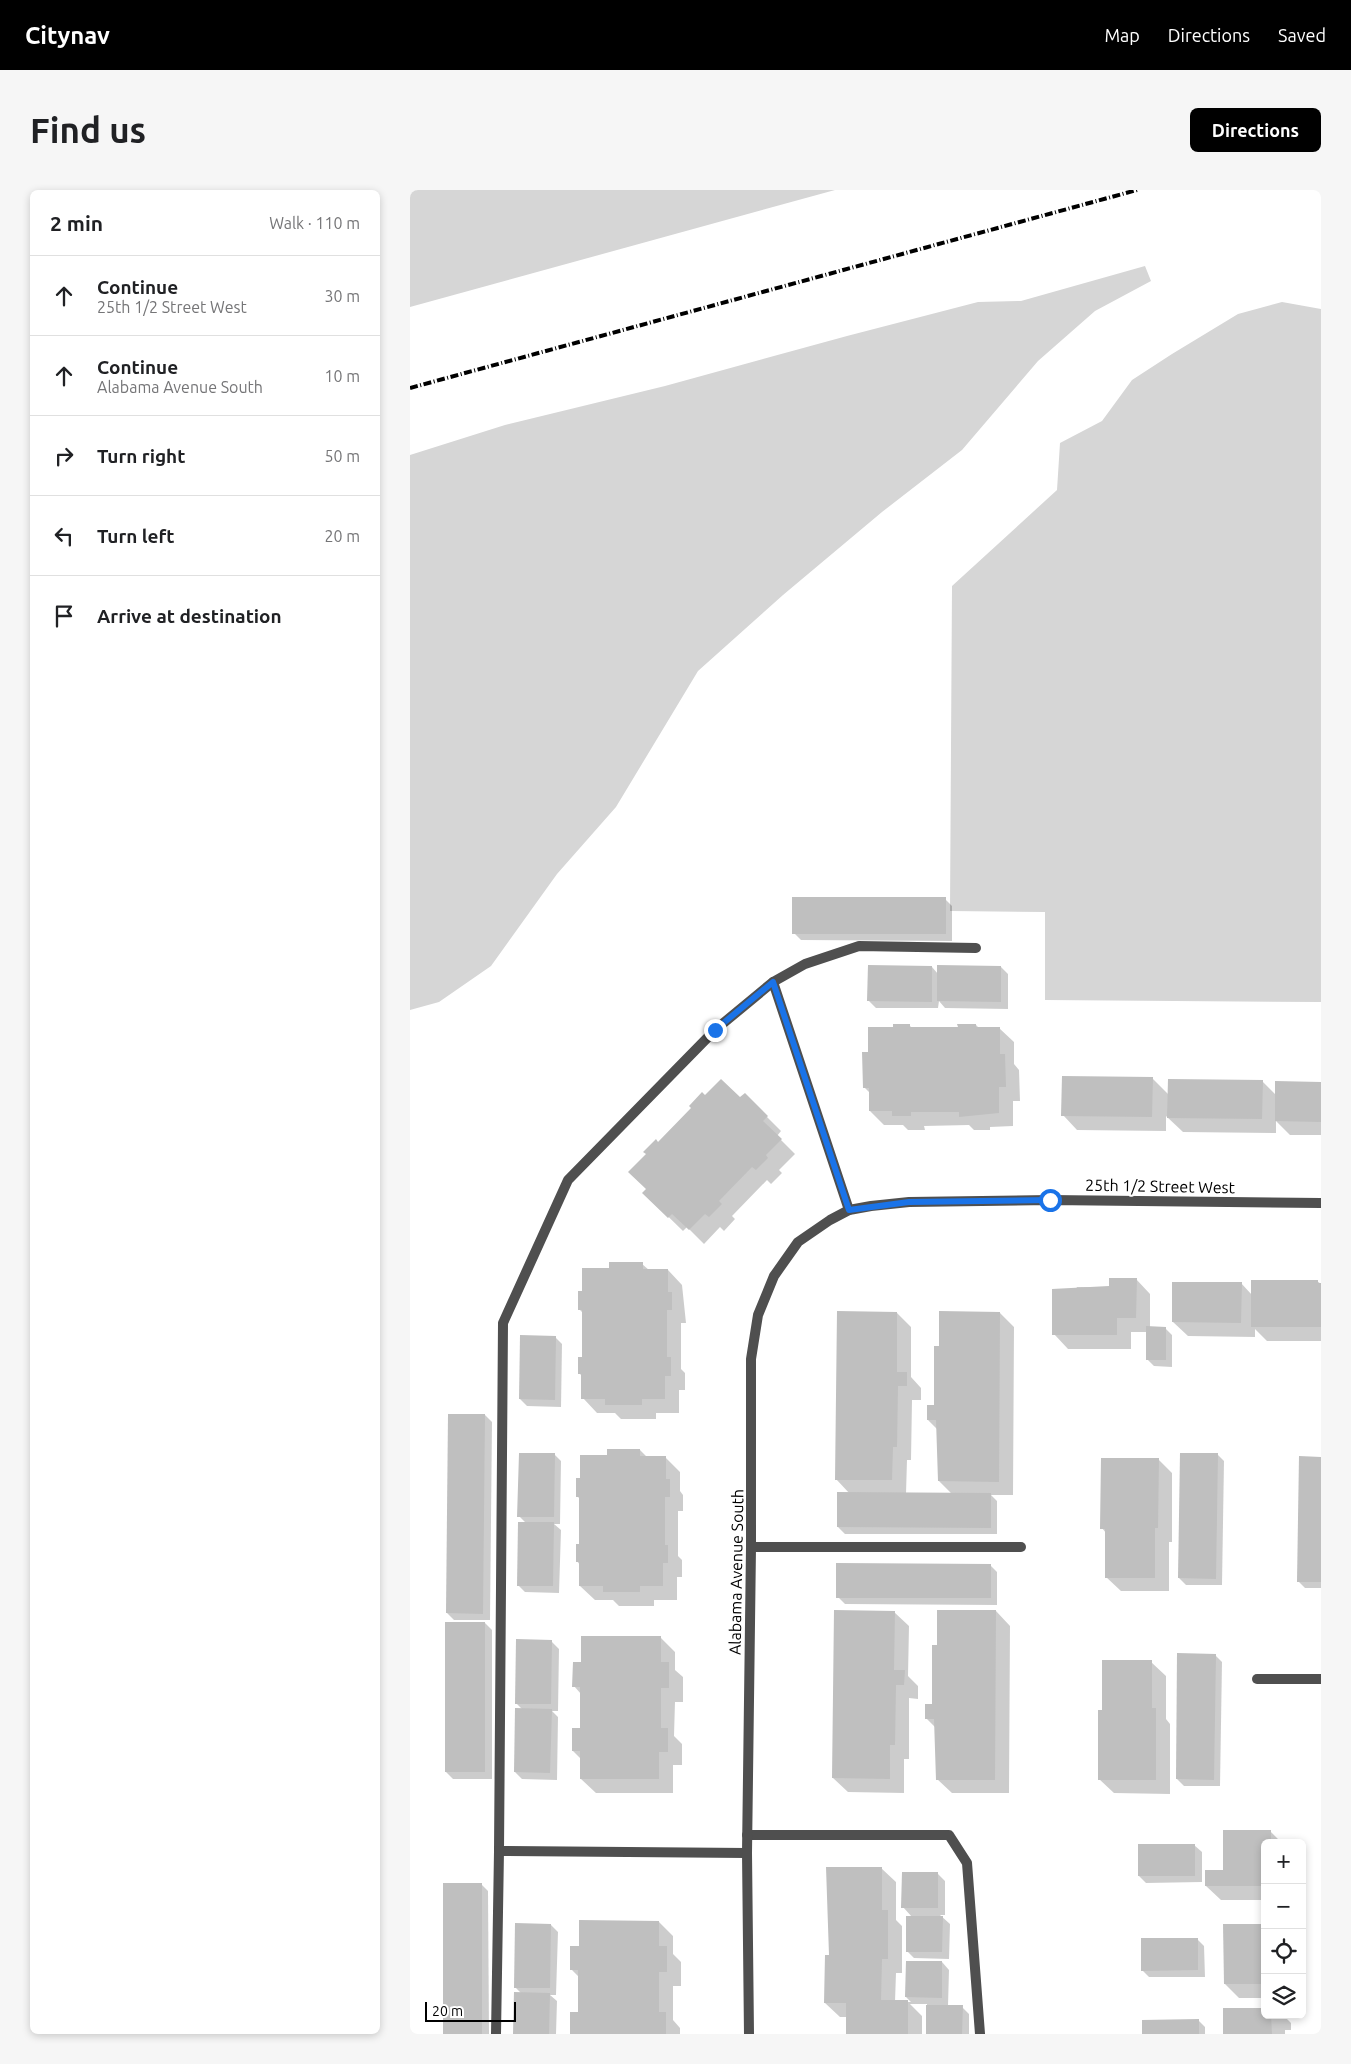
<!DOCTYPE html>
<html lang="en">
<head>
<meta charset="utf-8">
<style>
	body { margin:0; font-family:Ubuntu,sans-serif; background:#f6f6f6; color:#202124 }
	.controls { position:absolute; right:15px; bottom:15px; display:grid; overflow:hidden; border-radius:8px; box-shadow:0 2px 8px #0003 }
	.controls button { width:45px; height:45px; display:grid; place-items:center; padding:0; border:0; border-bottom:1px solid #e0e0e0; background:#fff; color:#202124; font:25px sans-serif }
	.scale { position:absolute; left:15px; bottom:12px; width:91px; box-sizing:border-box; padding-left:5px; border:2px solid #000; border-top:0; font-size:14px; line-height:18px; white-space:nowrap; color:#000; -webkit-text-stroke:4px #fff; paint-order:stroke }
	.stop { position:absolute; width:15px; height:15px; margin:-11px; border:4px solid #1a73e8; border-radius:50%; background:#fff }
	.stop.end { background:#1a73e8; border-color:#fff; box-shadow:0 1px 5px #0008 }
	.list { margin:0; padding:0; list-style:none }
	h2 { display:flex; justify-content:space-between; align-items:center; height:65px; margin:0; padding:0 20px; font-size:21px }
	h2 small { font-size:16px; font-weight:400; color:#757577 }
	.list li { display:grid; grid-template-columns:32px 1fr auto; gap:15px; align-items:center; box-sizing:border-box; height:80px; padding:0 20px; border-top:1px solid #e0e0e0 }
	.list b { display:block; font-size:19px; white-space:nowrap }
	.list p { margin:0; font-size:16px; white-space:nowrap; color:#757577 }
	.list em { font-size:16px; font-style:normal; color:#757577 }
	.icon { flex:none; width:28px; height:28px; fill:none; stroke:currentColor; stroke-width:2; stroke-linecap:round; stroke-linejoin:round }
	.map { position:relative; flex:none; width:911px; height:1844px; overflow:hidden; border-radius:8px }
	header { display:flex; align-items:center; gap:30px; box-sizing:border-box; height:70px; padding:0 25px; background:#000; color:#fff }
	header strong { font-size:24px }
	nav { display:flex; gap:28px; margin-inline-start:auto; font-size:18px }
	.intro { display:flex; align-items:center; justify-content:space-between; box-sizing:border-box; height:120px; padding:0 30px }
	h1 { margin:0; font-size:35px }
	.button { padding:12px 22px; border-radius:8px; background:#000; color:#fff; font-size:18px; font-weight:700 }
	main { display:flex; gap:30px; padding:0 30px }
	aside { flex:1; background:#fff; border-radius:8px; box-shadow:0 2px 8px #0003 }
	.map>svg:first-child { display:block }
</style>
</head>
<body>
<header>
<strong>Citynav</strong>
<nav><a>Map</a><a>Directions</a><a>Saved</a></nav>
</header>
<div class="intro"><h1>Find us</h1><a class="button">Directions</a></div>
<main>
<aside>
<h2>2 min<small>Walk · 110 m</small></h2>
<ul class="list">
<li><svg class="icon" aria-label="ahead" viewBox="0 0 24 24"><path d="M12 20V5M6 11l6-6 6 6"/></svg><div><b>Continue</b><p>25th 1/2 Street West</p></div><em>30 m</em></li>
<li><svg class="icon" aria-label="ahead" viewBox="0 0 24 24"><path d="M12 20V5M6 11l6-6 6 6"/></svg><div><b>Continue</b><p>Alabama Avenue South</p></div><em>10 m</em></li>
<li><svg class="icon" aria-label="right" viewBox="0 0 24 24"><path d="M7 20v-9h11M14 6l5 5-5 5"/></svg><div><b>Turn right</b></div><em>50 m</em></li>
<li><svg class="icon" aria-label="left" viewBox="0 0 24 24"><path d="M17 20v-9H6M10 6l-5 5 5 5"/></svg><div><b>Turn left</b></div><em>20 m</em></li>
<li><svg class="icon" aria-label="arrive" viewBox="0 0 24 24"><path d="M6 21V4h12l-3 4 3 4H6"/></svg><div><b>Arrive at destination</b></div></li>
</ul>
</aside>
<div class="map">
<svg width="911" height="1844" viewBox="0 0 911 1844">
	<rect width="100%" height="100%" fill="#fff"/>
	<g fill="#d6d6d6">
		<path d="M0,0H425L0,117Z"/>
		<path d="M735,76L741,91L685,121L628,171L552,260L472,322L373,405L288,481L206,617L147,684L81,776L29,812L0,820V265L95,235L255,196L437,146L568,112L611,111Z"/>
		<path d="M872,112L911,119V812L635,810V722L540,721L542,396L647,300L650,253L692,231L722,190L762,164L828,124Z"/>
	</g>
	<g fill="#0003">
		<path d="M535,709L542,716V751L391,750L384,743Z"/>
		<path d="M522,777L528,784L591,777L598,784V819L535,818L529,811L528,818H466L459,811Z"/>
		<path d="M499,835L503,839L549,838L566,835L569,838H589L604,852V874L609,880L610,911H603V936L580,937V940H564L559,935L514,936L515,940H498L493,935H474L460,921V903L454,897L459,863L484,839Z"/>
		<path d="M742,888L759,905L852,891L866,905L911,893V945H880L866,931V943L773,942L756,926V941L667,940L653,925Z"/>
		<path d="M335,905L371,941L367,946L385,964L369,980L372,983L361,994L357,990L322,1026L325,1029L314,1041L310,1037L294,1054L277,1037L273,1041L234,1003L237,999L248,954L295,907L330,909Z"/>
		<path d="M232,1074L239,1080H258L272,1095L276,1133H271V1179L275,1183V1200H269V1223H246V1229H211L205,1223H187L173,1208V1187L169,1183L173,1168V1123L170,1120L173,1102L201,1079Z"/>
		<path d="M726,1089L740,1104V1138H755L762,1145V1177L744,1176L737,1169L738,1142H721V1159H658L644,1144L667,1097H700Z"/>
		<path d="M907,1091L911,1094V1151H857L845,1139V1147L778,1146L763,1132L831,1093L842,1105Z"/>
		<path d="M487,1123L501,1137V1187L511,1198V1210H502L501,1270H497L496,1304H542L529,1291L527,1239L518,1230L525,1216L530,1157L590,1123L604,1137L603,1305H581L587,1311V1344H435L428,1337L440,1304L426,1289Z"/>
		<path d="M145,1147L152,1154L151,1217L117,1216L110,1209Z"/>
		<path d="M75,1225L82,1232L80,1430H44L37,1423Z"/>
		<path d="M230,1260L237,1267H255L270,1282V1301L273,1305V1321H268V1366L272,1370V1387H267V1410H244V1416H209L203,1410H185L170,1396V1375L167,1371L171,1355V1310L167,1306L171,1289L198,1266Z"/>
		<path d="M144,1264L151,1271L150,1334H144L151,1340L149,1403L115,1402L108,1395L116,1333L109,1326Z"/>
		<path d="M807,1264L814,1271L812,1395H776L769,1388Z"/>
		<path d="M911,1268V1398H895L888,1391Z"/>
		<path d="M748,1269L762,1283V1352H759V1401H711L696,1387V1343L692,1338Z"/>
		<path d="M580,1375L587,1382V1415L435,1414L428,1407Z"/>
		<path d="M586,1421L600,1436L599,1603H542L527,1589L525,1537L516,1528L523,1515L528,1456Z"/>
		<path d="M484,1422L499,1436L498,1486L508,1496V1509L499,1508V1569H494V1603L438,1602L423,1588Z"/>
		<path d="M75,1433L82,1440V1589H43L36,1582Z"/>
		<path d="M251,1448L265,1462V1480L273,1487V1512H265L264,1546L272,1554V1575H263V1603H186L171,1589V1569L163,1561L171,1539V1504L164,1496L172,1473Z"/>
		<path d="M142,1452L149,1459L148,1521H142L148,1527L147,1590L112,1589L105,1582L113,1520L106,1513Z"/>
		<path d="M805,1465L812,1472L810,1596H774L767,1589Z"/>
		<path d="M741,1472L756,1486V1529L760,1534V1604L704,1603L689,1589L693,1521Z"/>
		<path d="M860,1641L872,1653H855V1710H811L796,1696Z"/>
		<path d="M784,1655L792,1662V1692L736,1693L729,1686Z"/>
		<path d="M471,1678L486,1692V1730L492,1736V1783H486L485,1812H501L496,1807L532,1772L539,1780L538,1816L552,1817L559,1824V1844H517V1814H500L512,1826V1844H437V1827H430L415,1813L421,1766Z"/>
		<path d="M528,1684L535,1691V1725H530L540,1734L539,1769L504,1768L497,1761L502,1727L493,1717Z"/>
		<path d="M71,1694L78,1701L79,1844H34Z"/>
		<path d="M249,1732L263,1746V1764L271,1772V1796H263V1830L270,1838V1844H161L169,1823V1787L162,1780L170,1757Z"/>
		<path d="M141,1735L148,1742L146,1805H140L147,1811L146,1844H104L112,1804L105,1797Z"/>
		<path d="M855,1735V1808H829L815,1794Z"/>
		<path d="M787,1749L794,1756L795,1787H739L732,1780Z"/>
		<path d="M855,1825H873L881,1833V1840H875V1844H814Z"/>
		<path d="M788,1830L795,1837V1844H733Z"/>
	</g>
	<g fill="#bfbfbf">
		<rect x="382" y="707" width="154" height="37"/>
		<path d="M458,775L522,776V812L457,811Z"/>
		<path d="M527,775L591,776V812L527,811Z"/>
		<path d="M483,834H500V837H548L547,834H566V837H590V864H595L596,897H589V923L549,927V922H501V926H482V921H459V898H453L452,862H458V837H483Z"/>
		<path d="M652,886L743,887L742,927L651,926Z"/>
		<path d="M311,889L330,907L335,903L358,926L353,931L372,949L356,965L358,968L346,980L342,977L309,1011L312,1014L299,1027L295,1024L279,1040L262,1024L258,1028L232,1003L236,999L218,982L236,964L233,962L246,949L248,952L281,918L279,916L292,902L295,905Z"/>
		<path d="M758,889L853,890L852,929L757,928Z"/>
		<path d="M865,891L911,892V932L865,931Z"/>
		<path d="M199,1072H233V1079H258V1102H262V1120H257V1167H261V1186H255V1209H232V1215H195V1209H171V1184H168V1167H172V1120H168V1101H172V1078H199Z"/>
		<path d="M699,1088H727L726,1128H707V1145H642V1099L699,1096Z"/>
		<path d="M841,1090H908V1093H911V1137H841Z"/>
		<path d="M762,1092H832L831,1133L762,1132Z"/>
		<path d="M427,1121L487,1122V1182H497V1196H488L487,1257H483L482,1290H425Z"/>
		<path d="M529,1121L590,1122L589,1292L528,1291L526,1230H517V1215H524V1156H529Z"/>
		<path d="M736,1136L756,1137V1170H736Z"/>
		<path d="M110,1145L146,1146L145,1210L109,1209Z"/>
		<path d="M38,1224H75L73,1424L36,1423Z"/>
		<path d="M197,1259H230V1266H256V1289H260V1307H255V1355H258V1373H253V1396H230V1402H193V1396H169V1372H166V1354H169V1307H166V1288H170V1265H197Z"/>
		<path d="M109,1263H145L144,1327H107Z"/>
		<path d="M770,1263H808L806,1389L768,1388Z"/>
		<path d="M889,1266L911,1267V1392H887Z"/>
		<path d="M691,1268H749L748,1338H745V1388H695V1339H690Z"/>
		<path d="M427,1302L581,1303V1338L427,1337Z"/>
		<path d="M108,1332H144L143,1396H107Z"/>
		<path d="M426,1373L581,1374V1408H426Z"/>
		<path d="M424,1420L485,1421L484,1480H495L494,1495H486L485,1555H480V1589L422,1588Z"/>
		<path d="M527,1420H586L585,1590H526L524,1529H515V1514H522V1455H527Z"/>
		<rect x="35" y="1432" width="40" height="150"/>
		<path d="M171,1446H251V1472H259V1498H251V1538H258V1562H249V1589H170V1561H162V1538H170V1497H162L163,1472H171Z"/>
		<path d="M106,1449L142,1450L141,1514H105Z"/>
		<path d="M767,1463L806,1464L804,1590L766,1589Z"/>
		<path d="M692,1470H742V1518H746V1590H688V1520H692Z"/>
		<path d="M105,1518L142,1519L140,1583L104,1582Z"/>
		<path d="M813,1640H861V1653H855V1696H795V1680H813Z"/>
		<rect x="728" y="1654" width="57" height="32"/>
		<path d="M416,1677H472V1720H478V1769H472L471,1810H498V1844H436V1813H414L415,1765H419Z"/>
		<path d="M492,1682H528V1718H491Z"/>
		<rect x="33" y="1693" width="39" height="151"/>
		<path d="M496,1726H533L532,1762H496Z"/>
		<path d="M169,1730L249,1731V1756H257V1782H249V1822H256V1844H160V1822H168V1780H160V1756H169Z"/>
		<path d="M105,1733L141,1734L140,1798H104Z"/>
		<path d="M813,1734H855V1794H814Z"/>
		<path d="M731,1748H788V1780L731,1781Z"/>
		<path d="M496,1771H532V1808L495,1807Z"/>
		<path d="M104,1802L140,1803L139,1844H103Z"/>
		<path d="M516,1815H553L552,1844H516Z"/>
		<path d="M813,1818H855V1825H861L862,1844H813Z"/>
		<path d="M789,1829V1844H732V1830Z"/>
	</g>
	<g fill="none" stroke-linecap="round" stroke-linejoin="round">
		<g stroke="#4f4f4f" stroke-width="10">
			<path d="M363,792L395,774L449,756L566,758"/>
			<path d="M341,1357H611"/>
			<path d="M847,1489H911"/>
			<path d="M337,1645H539L557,1673L570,1844"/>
			<path d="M337,1663L89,1661L93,1133L158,990L305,840L363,792L439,1020"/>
			<path d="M86,1844L89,1661"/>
		</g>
		<path stroke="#4f4f4f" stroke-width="10" d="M339,1844L337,1663L341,1357V1169L348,1125L364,1086L388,1052L420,1030L439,1020L461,1016L499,1012L640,1010L911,1013"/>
		<path stroke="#000" stroke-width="4" stroke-dasharray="8 2.5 1 2.5" stroke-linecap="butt" d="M0,198L727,0"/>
	</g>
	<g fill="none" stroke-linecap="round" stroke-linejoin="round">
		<path stroke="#1a73e8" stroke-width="6" d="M305,840L363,792L439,1020L499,1012L640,1010"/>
	</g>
	<g text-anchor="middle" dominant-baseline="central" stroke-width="4.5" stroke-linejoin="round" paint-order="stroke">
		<g font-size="16" fill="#000" stroke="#fff">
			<text transform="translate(750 996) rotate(1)">25th 1/2 Street West</text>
			<text transform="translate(326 1382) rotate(-89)">Alabama Avenue South</text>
		</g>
	</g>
</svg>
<div class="controls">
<button>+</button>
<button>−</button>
<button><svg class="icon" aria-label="locate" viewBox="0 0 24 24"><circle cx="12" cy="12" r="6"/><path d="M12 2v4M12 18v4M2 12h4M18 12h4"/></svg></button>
<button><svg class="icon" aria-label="layers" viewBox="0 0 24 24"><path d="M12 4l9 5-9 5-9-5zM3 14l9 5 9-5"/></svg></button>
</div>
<div class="scale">20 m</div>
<div class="stop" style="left:640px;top:1010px"></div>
<div class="stop end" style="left:305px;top:840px"></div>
</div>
</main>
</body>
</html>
